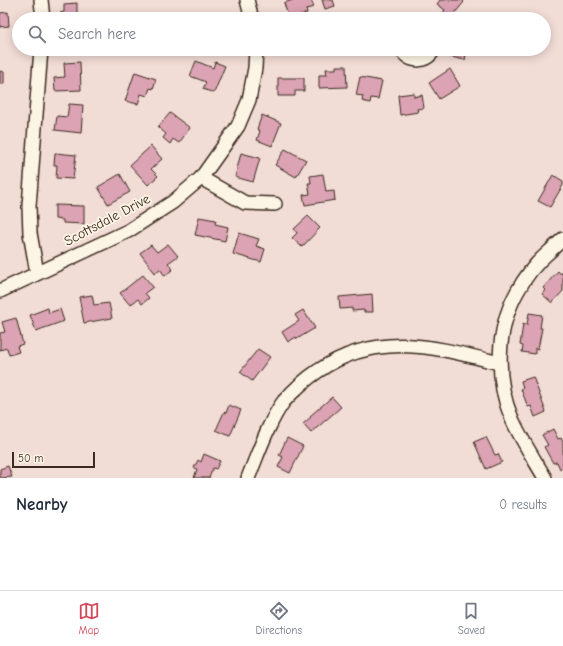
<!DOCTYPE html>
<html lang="en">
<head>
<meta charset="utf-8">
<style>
	body { margin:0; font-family:"Comic Neue",sans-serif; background:#f6f6f7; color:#1f2937 }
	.scale { position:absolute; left:12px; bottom:10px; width:83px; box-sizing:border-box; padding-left:4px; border:2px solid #3b2a1e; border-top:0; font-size:11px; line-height:14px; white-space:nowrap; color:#3b2a1e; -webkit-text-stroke:3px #fcf5e5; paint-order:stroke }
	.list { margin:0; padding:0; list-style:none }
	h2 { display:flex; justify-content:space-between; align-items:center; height:52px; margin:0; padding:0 16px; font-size:17px }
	h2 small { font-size:13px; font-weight:400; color:#747a83 }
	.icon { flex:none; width:22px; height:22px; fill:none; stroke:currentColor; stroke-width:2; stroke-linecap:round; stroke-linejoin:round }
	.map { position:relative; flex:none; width:563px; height:478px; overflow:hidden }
	.search { position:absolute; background:#fff; box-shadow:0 2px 10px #0003; left:12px; right:12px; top:12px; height:44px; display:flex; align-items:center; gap:10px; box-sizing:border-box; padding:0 14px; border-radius:22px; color:#747a83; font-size:15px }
	.sheet { height:112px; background:#fff }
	nav { display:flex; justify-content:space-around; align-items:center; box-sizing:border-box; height:56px; border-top:1px solid #e0e1e3; background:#fff; font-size:11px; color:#747a83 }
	nav a { display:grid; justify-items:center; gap:2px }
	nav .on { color:#d1495b }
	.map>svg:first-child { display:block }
</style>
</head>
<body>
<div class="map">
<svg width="563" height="478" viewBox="0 0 563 478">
	<rect width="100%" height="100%" fill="#f2dcd6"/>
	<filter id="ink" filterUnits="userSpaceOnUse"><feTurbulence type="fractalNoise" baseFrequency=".025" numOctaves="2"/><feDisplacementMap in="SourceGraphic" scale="8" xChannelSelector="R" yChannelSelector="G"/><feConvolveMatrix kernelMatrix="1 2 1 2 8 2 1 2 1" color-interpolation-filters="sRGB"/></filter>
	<g filter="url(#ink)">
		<g fill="#dba3b4" stroke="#3b2a1e">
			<path d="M293,0H311L314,7L306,9L307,13L289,19L284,3Z"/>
			<path d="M322,0H333L335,6L325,9Z"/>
			<path d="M440,0H462L464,2L450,19L443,13L445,10L437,4Z"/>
			<path d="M77,3V19H61L60,13L64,12V4Z"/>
			<path d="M8,12L9,26L0,27V13Z"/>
			<path d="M447,49H467L465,60L446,56Z"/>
			<path d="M196,61L213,68L215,62L225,66L214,93L203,89L206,82L190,76Z"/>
			<path d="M80,62L81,90L55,91L54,78L65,77L64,63Z"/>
			<path d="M336,66H346L347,87L319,88V75H327L326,69H336Z"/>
			<path d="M450,69L460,86L439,99L429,83Z"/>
			<path d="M0,71L4,72V84H0Z"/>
			<path d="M135,72L156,79L153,89L150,88L147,96L141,94L138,104L125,101Z"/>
			<path d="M360,77L382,81L378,99L371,98L370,103L362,101L363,96L356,95Z"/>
			<path d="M278,78H304V91H295V96H278Z"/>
			<path d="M414,93V97L422,95L424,108L417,109L418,112L400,115L398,95Z"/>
			<path d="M69,104L83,105L81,133L55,130L57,116L67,117Z"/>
			<path d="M170,113L190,128L179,143L173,139L170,144L163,138L166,134L158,127Z"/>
			<path d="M262,115L281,123L272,146L257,140L260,131L257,129Z"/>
			<path d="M151,146L162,159L151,169L158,176L148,185L130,165Z"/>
			<path d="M285,149L306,160L296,177L275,165Z"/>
			<path d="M55,153L76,155L73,179L56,178L57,165H54Z"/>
			<path d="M241,153L260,158L253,182L235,177Z"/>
			<path d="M120,174L130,192L108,204L98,187Z"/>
			<path d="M323,174L326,192L334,191L335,200L305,205L303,195L310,194L308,183H311L310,176Z"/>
			<path d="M553,175L563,181V185L550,207L538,201Z"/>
			<path d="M55,205L84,206V224L63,223V220L55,219Z"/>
			<path d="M308,216L320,228L302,247L292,238L297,233L294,229Z"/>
			<path d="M199,217L216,220L215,224L228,227L225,241L195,235Z"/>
			<path d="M239,233L259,239L256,246L265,249L261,262L233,254Z"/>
			<path d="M168,244L178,256L168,263L173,269L165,276L160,269L155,273L140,253L151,245L157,252Z"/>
			<path d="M558,271L561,274L563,271V291L552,303L542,294L545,290L543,288Z"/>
			<path d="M143,275L153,287L145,293L149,298L142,304L138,299L130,305L120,293Z"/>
			<path d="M372,294L373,312H364V310L352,311V308L340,309L339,297Z"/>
			<path d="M92,295L94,305L109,303L112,318L84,323L79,297Z"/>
			<path d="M48,308L49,313L60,309L64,321L36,331L30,315Z"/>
			<path d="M303,310L315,328L297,339L296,337L288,342L282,332L299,321L295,315Z"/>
			<path d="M529,313L542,315L540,328H542L538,349L535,348V354L522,352L523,346L520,345L523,324L527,325Z"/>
			<path d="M16,318L23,344L17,346L19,352L9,355L7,348L0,350V333L5,332L2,322Z"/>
			<path d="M258,349L270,357L252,381L240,372Z"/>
			<path d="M533,377L546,412L535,417L531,406L528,407L521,389L523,388L521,381Z"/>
			<path d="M332,397L341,407L311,433L303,424L311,417L310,416Z"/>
			<path d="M229,405L241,410L230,436L216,430L224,412L226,413Z"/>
			<path d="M553,429L558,439L561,438L563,442V467L560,469L557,462L553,463L544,447L548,445L542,435Z"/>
			<path d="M486,437L495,455L498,454L502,462L486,469L474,442Z"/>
			<path d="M287,438L303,446L290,473L278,467L283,457L279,455Z"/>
			<path d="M204,454L220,461L216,469L213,468L209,478H194L197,469L194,468L198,460L201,462Z"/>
			<path d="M8,466L12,477L0,478V469Z"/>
		</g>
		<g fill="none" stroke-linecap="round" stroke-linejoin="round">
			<g stroke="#3b2a1e" stroke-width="16">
				<g id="minor">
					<path d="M41,0L43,19"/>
					<path d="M247,0L252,19"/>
					<path d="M401,49C408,63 427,64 434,49"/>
					<path d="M201,178L245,203L275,204"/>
					<path d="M37,273L30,233L29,206L41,49"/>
					<path d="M0,291L128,231L173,202L201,178L238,126L249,100L255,68L256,49"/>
					<path d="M248,478C258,454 269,421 284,401C294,390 306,379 318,371C378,330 435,347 499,363"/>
					<path d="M545,478C534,459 521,439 512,419C495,379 496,330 517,292C525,277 537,262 550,251C554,247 559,243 563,239"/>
				</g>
			</g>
			<use href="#minor" stroke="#fcf5e5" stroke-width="13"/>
		</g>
	</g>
	<g text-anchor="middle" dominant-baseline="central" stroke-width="3.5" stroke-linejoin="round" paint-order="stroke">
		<g font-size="14" fill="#3b2a1e" stroke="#fcf5e5">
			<text transform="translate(107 220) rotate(-28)">Scottsdale Drive</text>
		</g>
	</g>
</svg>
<div class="scale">50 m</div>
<div class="search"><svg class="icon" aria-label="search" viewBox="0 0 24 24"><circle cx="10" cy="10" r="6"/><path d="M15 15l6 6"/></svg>Search here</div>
</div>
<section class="sheet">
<h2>Nearby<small>0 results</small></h2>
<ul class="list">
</ul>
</section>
<nav>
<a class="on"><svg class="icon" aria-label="map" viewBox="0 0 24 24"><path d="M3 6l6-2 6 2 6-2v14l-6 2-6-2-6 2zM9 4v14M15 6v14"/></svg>Map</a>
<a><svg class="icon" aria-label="directions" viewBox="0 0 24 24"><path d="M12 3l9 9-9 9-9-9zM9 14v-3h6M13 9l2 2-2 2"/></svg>Directions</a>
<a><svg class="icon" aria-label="saved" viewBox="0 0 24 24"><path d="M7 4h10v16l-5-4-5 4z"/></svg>Saved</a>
</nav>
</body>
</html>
